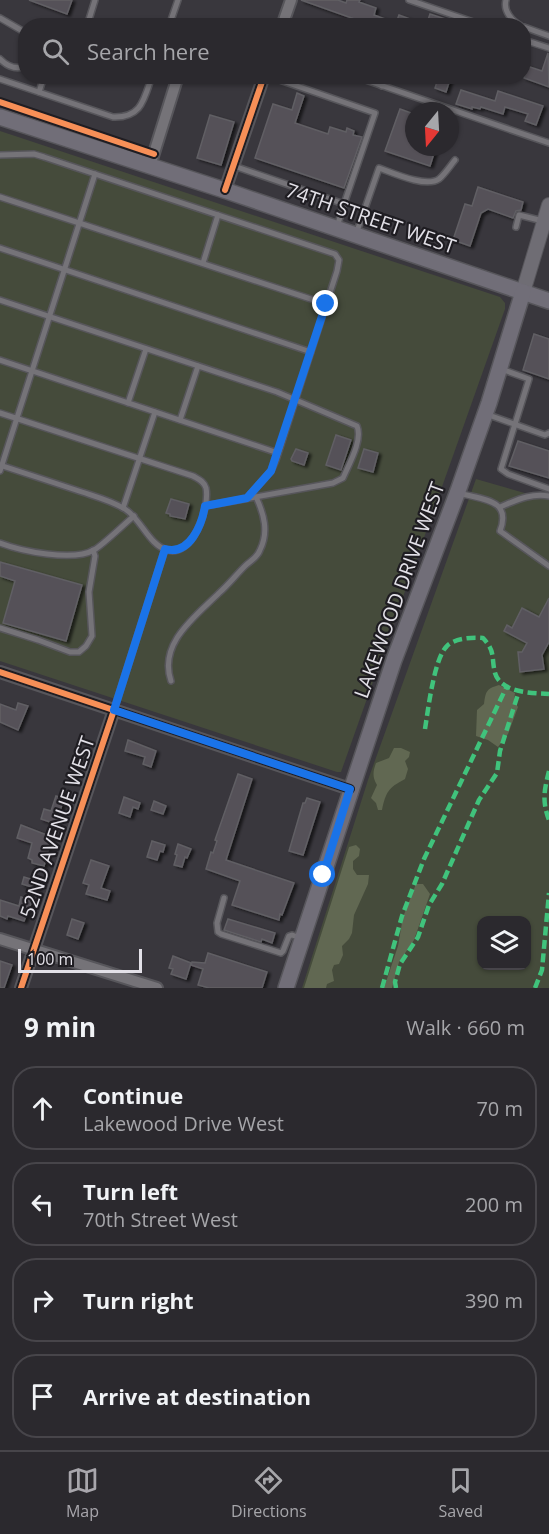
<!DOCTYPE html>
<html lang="en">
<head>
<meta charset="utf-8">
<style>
	body { margin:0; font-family:"Open Sans",sans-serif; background:#333136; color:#f1f3f6 }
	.controls { position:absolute; right:18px; bottom:18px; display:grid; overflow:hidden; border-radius:12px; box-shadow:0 2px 4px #0004 }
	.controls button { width:54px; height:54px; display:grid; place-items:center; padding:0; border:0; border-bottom:2px solid #47454a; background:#2b292e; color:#f1f3f6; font:30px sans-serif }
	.compass { position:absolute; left:405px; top:102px; width:54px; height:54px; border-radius:50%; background:#2b292e; box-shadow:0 2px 4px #0004; rotate:198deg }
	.scale { position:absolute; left:18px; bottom:15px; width:124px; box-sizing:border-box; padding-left:6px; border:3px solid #e3e1e8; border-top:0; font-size:16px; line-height:21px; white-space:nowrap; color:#e3e1e8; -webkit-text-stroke:4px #1f1d22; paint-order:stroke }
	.stop { position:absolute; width:18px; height:18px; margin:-14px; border:4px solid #1a73e8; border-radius:50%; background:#fff }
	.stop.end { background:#1a73e8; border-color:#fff; box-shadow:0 2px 6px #0008 }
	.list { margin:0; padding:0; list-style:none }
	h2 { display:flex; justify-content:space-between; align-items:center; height:78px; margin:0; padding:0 24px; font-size:26px }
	h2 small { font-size:20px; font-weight:400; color:#a6a6aa }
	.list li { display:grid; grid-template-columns:39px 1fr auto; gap:18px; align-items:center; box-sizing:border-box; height:84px; margin:0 12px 12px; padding:0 12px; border:2px solid #47454a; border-radius:24px }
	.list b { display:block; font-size:22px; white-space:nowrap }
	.list p { margin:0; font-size:20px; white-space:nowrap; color:#a6a6aa }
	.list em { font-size:20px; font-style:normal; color:#a6a6aa }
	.icon { flex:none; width:33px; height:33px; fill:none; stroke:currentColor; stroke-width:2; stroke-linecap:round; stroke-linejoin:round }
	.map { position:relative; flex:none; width:549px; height:988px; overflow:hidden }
	.search { position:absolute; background:#2b292e; box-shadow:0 2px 4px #0004; left:18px; right:18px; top:18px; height:66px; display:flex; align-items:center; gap:15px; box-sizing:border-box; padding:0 21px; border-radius:24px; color:#a6a6aa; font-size:22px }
	.sheet { height:462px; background:#2b292e }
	nav { display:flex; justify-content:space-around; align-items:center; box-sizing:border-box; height:84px; border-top:2px solid #47454a; background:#2b292e; font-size:16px; color:#a6a6aa }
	nav a { display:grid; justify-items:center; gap:3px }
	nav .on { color:#a8a6ac }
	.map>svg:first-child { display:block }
</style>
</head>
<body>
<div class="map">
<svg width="549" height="988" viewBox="0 0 549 988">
	<defs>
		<filter id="shadow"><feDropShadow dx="3" dy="2" stdDeviation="1.5" flood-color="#0009"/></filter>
	</defs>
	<rect width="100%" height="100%" fill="#39373d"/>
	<g fill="#454b3b" fill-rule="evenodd">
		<path d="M0,131L500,297L505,303V309L341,772H337L0,661Z"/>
		<path d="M476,479L549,500V988H302L368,780ZM482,920H526V966H482Z"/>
	</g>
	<g fill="#616852">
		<path d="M499,685L515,693L514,701L518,707L508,734L498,747L488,740L476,736L477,710L484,704C486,691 486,689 499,685Z"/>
		<path d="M394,748H401L410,752L409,757L405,761L408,769L405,779C388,788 386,792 382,810H378L376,803L371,798L377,785C372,777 373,771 376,763L389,758Z"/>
		<path d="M356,845L360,849L359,856L353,861V869L357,875H369L368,884L354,915L352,933L349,939L342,946L343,955L339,964L334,965L332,970L334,981L327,984L326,988H304L349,847Z"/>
		<path d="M416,884H423L430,894L414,940L399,962L392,988H384L398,946L403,917Z"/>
	</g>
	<g fill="#545159" stroke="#615f64" stroke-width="1.5" filter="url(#shadow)">
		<path d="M29,0H72L67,14Z"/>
		<path d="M301,0H338L346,3L347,0H360L359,2L376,8L374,15L396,23L399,15L410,19L408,26H365L359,23L360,21Z"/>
		<path d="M430,14L461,24V26H426Z"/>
		<path d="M548,53L549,87L524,78V65L542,71Z"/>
		<path d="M439,76H451L446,92L435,88Z"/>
		<path d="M461,90L495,101L498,91L543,106L536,125L525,121L528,114L505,107L503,114L481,107L480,109L472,107V109L456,104Z"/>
		<path d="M297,93L304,96L295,123L328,134L330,127L346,132L347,128L354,131L353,135L362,137L344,188L255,158L273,104L292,110Z"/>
		<path d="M400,109L414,114V147H436L430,166L385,151Z"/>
		<path d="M210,115L234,122L221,165L197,158Z"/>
		<path d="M478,187L523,202L521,210L516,211L513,218L488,209L481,213L470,246L453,240L465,204L472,206Z"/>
		<path d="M534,334L549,339V379L523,370Z"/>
		<path d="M336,435L351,440L341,470L326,465Z"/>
		<path d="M518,441L549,451V478L509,466Z"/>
		<path d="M296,449L308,453L304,465L292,461L291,459Z"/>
		<path d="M364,449L378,453L373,472L358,468Z"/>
		<path d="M171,499L189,504L185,519L170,516V514L166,513Z"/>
		<path d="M0,562L82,585L66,641L3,623L15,581L0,576Z"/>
		<path d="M549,598V642L542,655L544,669L520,672L518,652H522L527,643L504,631L507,625L512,628L522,608L539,617Z"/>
		<path d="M18,703L28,706L18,730L0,722V704L16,710Z"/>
		<path d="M128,740L156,751L151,767L143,764L145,757L125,751Z"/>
		<path d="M238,774L252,779L226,860L294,883L282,915L280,914L279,920L232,905L240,881L206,869L211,852L213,853L217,841L215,840Z"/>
		<path d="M56,796L64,798L56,824L41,819L44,809L51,811Z"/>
		<path d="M124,797L140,803L138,809L133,807L130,817L119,813Z"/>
		<path d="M307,798L320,802L303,855L289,851L303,803H305Z"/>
		<path d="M154,801L166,806L163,814L151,810Z"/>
		<path d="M21,825L52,837L44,866L32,863V860L28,858L32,843L17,838Z"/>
		<path d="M152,841L165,845L163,852L160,851L157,860L147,857Z"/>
		<path d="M178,844L191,849L187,858L185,857L182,867L174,865L177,855L175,854Z"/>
		<path d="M91,860L109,866L101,888L110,891L107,900L86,894L89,885L83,883Z"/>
		<path d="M24,877L40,882L38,889L22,884Z"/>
		<path d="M21,897L32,901L24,921L8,916L7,919L0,916V900L19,906Z"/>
		<path d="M72,919L84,923L78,939L67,935Z"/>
		<path d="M228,919L275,933L272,943L262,939L261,942L224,930Z"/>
		<path d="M208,953L267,972L262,988H209L198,985L203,969L191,965L192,962L205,963Z"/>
		<path d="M173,956L191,963L186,979L171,974L173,969L169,968Z"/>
		<path d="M0,961L12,965L4,988H0Z"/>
	</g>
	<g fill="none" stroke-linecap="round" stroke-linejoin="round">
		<g stroke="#57565b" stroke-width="8">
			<g id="service">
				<path d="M409,0L485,26"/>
				<path d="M506,0C503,11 512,21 521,26"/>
				<path d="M0,18L26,33"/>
				<path d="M61,26L62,24L67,26"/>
				<path d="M87,26L95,0"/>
				<path d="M169,26L178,0"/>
				<path d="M524,27L549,36"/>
				<path d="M524,40L549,48"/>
				<path d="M0,59C7,66 16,70 26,66"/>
				<path d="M268,76L375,113L344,204"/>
				<path d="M354,76L549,143"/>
				<path d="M0,79L113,117C142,118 144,99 152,76"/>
				<path d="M382,86L384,76"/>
				<path d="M39,92L44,76"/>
				<path d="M0,155L34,154L44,157L335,254L339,260L337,271L276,460L271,471L247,498"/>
				<path d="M234,166L344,204L337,227"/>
				<path d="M0,197L326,304"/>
				<path d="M516,227L519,215L543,221"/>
				<path d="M356,234L379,168C393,173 426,188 439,179C445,174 450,166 455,160"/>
				<path d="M0,248L311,352"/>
				<path d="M203,263L218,215"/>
				<path d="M0,300L277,392L357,426C363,440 349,464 343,478L333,483L205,506"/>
				<path d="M0,360L278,453"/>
				<path d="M501,369L529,379L501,469L508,474L549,489"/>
				<path d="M128,403L146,349"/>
				<path d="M0,413L193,476C198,479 204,481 206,488C210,507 193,558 167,550C149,545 141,519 125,509C112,501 97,497 82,492C55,483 27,474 0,465"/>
				<path d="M486,414L545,435L549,433"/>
				<path d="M180,420L198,366"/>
				<path d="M0,471L95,174"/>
				<path d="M459,493C483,500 512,499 500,531L549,566"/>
				<path d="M500,507C517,500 530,493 549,496"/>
				<path d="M123,508L155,412"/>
				<path d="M0,543C21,551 73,562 94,550C104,544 123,525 134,516"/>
				<path d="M0,628L38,640L70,652H79L86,646L92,636L89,592L95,556L93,550"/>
				<path d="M171,681C158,643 196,616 219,593C228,585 236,575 245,566C250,561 257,558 260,550C269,532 264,514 256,497"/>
				<path d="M114,710L165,549"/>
				<path d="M224,898L217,923L218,932L221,934L281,953L283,951L289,936L292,935L301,938"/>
			</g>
		</g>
		<g stroke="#57565b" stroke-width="14">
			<g id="minor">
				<path d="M282,26L291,0"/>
				<path d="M150,166L178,76"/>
				<path d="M225,190L264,76"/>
				<path d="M0,672L350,789"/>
				<path d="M0,939L157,988"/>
				<path d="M21,988L114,710"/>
			</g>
		</g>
		<g stroke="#57565b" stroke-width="16">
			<path id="secondary" d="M523,292L549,205"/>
		</g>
		<g stroke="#57565b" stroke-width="18">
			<g id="primary">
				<path d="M0,117L227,191L549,301"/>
				<path d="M286,988L394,660L458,491L489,403L523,292"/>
			</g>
		</g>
		<use href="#service" stroke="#757378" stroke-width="5"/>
		<use href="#minor" stroke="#757378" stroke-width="10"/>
		<use href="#secondary" stroke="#6f6d74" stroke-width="14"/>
		<use href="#primary" stroke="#716e78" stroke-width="15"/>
		<g stroke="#40c37c" stroke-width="4.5" stroke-dasharray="9 4.5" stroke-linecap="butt">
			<path d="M425,729C428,711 434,658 447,646C455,638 472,637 483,638C496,652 491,657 495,673C501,693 532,693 549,694"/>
			<path d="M549,771C544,791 542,801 549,820"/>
			<path d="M382,988L402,916L424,859L507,686"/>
			<path d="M396,988L395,982L400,964L418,937L429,905L442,884L479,800L497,773L500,751L519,691"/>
			<path d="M535,988L542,970L549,893"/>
		</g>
		<g stroke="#1f1d22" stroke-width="10">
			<g id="cycleway">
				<path d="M0,102L154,154"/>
				<path d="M225,190L264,76"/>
				<path d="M0,672L350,789"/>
				<path d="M21,988L114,710"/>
			</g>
		</g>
		<use href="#cycleway" stroke="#f78f57" stroke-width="6"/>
	</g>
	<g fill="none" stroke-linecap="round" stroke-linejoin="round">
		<path stroke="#1a73e8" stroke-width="8" d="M323,875L350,789L114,710L165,549C190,556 202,524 205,506L247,498L271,471L326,304"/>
	</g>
	<g text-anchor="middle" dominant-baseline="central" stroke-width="4.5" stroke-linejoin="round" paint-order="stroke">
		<g font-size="20" fill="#e3e1e8" stroke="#1f1d22">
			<text transform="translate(371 218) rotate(19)">74TH STREET WEST</text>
			<text transform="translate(399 590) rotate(-70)">LAKEWOOD DRIVE WEST</text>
			<text transform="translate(57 827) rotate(-71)">52ND AVENUE WEST</text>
		</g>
	</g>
</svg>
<div class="controls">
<button><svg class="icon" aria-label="layers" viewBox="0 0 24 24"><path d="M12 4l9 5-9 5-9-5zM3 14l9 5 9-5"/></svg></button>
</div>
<svg class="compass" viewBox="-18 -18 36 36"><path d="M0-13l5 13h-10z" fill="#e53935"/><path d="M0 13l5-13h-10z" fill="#a6a6aa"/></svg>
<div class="scale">100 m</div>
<div class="stop" style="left:323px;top:875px"></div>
<div class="stop end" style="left:326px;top:304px"></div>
<div class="search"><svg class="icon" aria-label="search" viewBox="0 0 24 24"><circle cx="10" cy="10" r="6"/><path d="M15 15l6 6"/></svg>Search here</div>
</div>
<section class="sheet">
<h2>9 min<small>Walk · 660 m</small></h2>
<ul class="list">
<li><svg class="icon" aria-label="ahead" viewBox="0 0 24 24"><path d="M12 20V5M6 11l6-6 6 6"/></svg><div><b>Continue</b><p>Lakewood Drive West</p></div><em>70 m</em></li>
<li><svg class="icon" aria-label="left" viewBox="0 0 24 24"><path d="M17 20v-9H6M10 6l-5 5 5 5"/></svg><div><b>Turn left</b><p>70th Street West</p></div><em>200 m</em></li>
<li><svg class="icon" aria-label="right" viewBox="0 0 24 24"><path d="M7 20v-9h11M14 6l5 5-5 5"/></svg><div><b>Turn right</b></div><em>390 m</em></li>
<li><svg class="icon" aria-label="arrive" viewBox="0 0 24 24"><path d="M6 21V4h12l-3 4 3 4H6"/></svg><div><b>Arrive at destination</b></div></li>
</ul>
</section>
<nav>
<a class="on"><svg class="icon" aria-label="map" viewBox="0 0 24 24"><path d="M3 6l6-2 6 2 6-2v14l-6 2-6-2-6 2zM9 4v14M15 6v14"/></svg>Map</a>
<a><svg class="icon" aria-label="directions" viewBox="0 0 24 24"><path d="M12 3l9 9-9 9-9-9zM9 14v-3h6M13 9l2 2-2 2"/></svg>Directions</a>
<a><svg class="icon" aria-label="saved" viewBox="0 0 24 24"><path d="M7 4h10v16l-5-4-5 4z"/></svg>Saved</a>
</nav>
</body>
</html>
